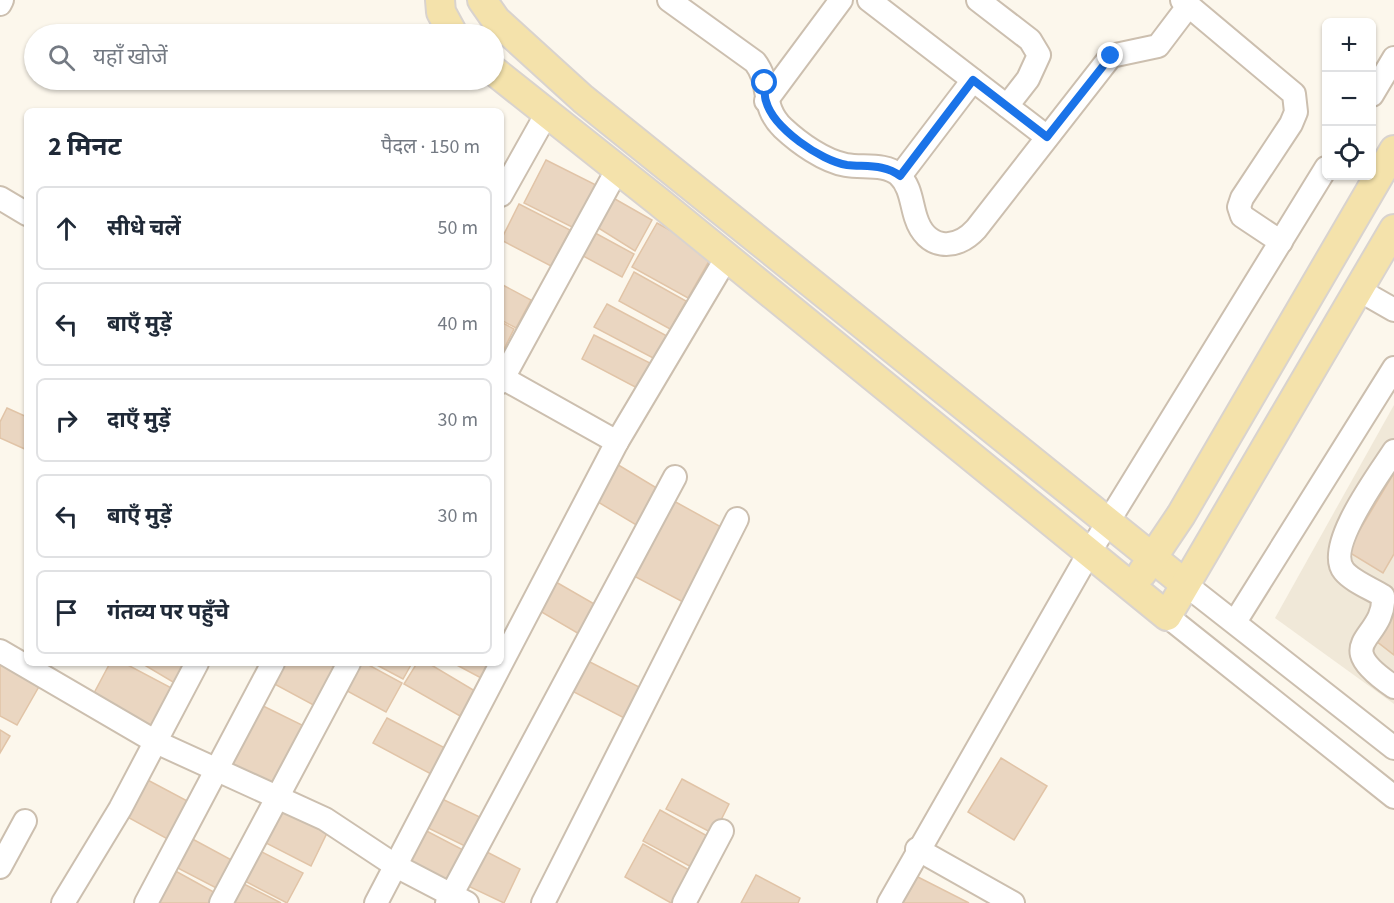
<!DOCTYPE html>
<html lang="hi">
<head>
<meta charset="utf-8">
<style>
	body { margin:0; font-family:"Source Sans 3","Noto Sans Devanagari",sans-serif; background:#f2f2f3; color:#1f2937 }
	.controls { position:absolute; right:18px; top:18px; display:grid; overflow:hidden; border-radius:9px; box-shadow:0 2px 4px #0004 }
	.controls button { width:54px; height:54px; display:grid; place-items:center; padding:0; border:0; border-bottom:2px solid #e0e1e3; background:#fff; color:#1f2937; font:30px sans-serif }
	.stop { position:absolute; width:18px; height:18px; margin:-14px; border:4px solid #1a73e8; border-radius:50%; background:#fff }
	.stop.end { background:#1a73e8; border-color:#fff; box-shadow:0 2px 6px #0008 }
	.list { margin:0; padding:0; list-style:none }
	h2 { display:flex; justify-content:space-between; align-items:center; height:78px; margin:0; padding:0 24px; font-size:26px }
	h2 small { font-size:20px; font-weight:400; color:#747a83 }
	.list li { display:grid; grid-template-columns:39px 1fr auto; gap:18px; align-items:center; box-sizing:border-box; height:84px; margin:0 12px 12px; padding:0 12px; border:2px solid #e0e1e3; border-radius:9px }
	.list b { display:block; font-size:22px; white-space:nowrap }
	.list em { font-size:20px; font-style:normal; color:#747a83 }
	.icon { flex:none; width:33px; height:33px; fill:none; stroke:currentColor; stroke-width:2; stroke-linecap:round; stroke-linejoin:round }
	.map { position:relative; flex:none; width:1394px; height:903px; overflow:hidden }
	.search { position:absolute; background:#fff; box-shadow:0 2px 4px #0004; left:24px; top:24px; width:480px; height:66px; display:flex; align-items:center; gap:15px; box-sizing:border-box; padding:0 21px; border-radius:33px; color:#747a83; font-size:22px }
	.panel { position:absolute; background:#fff; box-shadow:0 2px 4px #0004; left:24px; top:108px; width:480px; height:558px; border-radius:9px }
	.map>svg:first-child { display:block }
</style>
</head>
<body>
<div class="map">
<svg width="1394" height="903" viewBox="0 0 1394 903">
	<rect width="100%" height="100%" fill="#fcf7ec"/>
	<path fill="#f0e8d8" d="M1394,405V704L1275,618Z"/>
	<g fill="#ead6c1" stroke="#e1c4a7" stroke-width="1.5">
		<path d="M546,160L600,187L578,230L524,203Z"/>
		<path d="M608,195L652,220L635,251L592,224Z"/>
		<path d="M519,204L570,230L551,266L501,240Z"/>
		<path d="M657,223L713,254L688,298L632,267Z"/>
		<path d="M586,228L634,254L622,277L574,251Z"/>
		<path d="M634,272L686,301L670,329L619,301Z"/>
		<path d="M501,284L531,300L516,328L501,320Z"/>
		<path d="M607,304L667,336L655,359L594,327Z"/>
		<path d="M501,322L514,329L501,355Z"/>
		<path d="M594,335L652,364L639,389L582,359Z"/>
		<path d="M7,408L27,417V450L0,438V422Z"/>
		<path d="M615,463L660,490L638,526L593,499Z"/>
		<path d="M1394,473V554L1383,573L1347,551Z"/>
		<path d="M672,500L723,528L683,602L632,575Z"/>
		<path d="M549,578L603,609L586,638L533,607Z"/>
		<path d="M1394,607V655L1371,637Z"/>
		<path d="M0,660L41,683L17,725L0,716Z"/>
		<path d="M586,660L645,690L630,721L570,690Z"/>
		<path d="M110,663H124L179,692L159,730L93,695Z"/>
		<path d="M141,663H191L178,685Z"/>
		<path d="M276,663H328L340,670L319,708L267,680Z"/>
		<path d="M350,663H365L402,683L386,712L338,686Z"/>
		<path d="M373,663H412L403,679Z"/>
		<path d="M417,663H428L475,691L460,716L404,684Z"/>
		<path d="M453,663H489L481,678Z"/>
		<path d="M255,702L304,726L272,789L223,764Z"/>
		<path d="M387,718L445,748L431,774L373,743Z"/>
		<path d="M0,730L10,736L0,753Z"/>
		<path d="M1001,758L1047,786L1014,840L968,812Z"/>
		<path d="M142,777L193,804L173,842L122,814Z"/>
		<path d="M682,779L729,804L714,834L666,809Z"/>
		<path d="M438,797L486,820L471,849L424,826Z"/>
		<path d="M279,810L327,833L311,866L264,842Z"/>
		<path d="M660,810L711,838L695,869L643,841Z"/>
		<path d="M417,826L467,852L449,885L399,859Z"/>
		<path d="M185,835L239,864L224,892L170,864Z"/>
		<path d="M643,844L698,875L682,903H671L625,877Z"/>
		<path d="M254,848L303,873L287,903L239,878Z"/>
		<path d="M485,851L520,869L504,903L468,886Z"/>
		<path d="M170,868L221,896L217,903H151Z"/>
		<path d="M756,875L800,898L798,903H741Z"/>
		<path d="M914,875L969,903H900Z"/>
		<path d="M238,881L281,903H227Z"/>
	</g>
	<g fill="none" stroke-linecap="round" stroke-linejoin="round">
		<g stroke="#ccbfaf" stroke-width="26">
			<g id="minor">
				<path d="M669,0L755,62C772,84 760,106 783,128C799,143 824,161 846,165C863,168 885,163 899,175C911,187 911,203 916,218C926,249 955,252 976,229L1111,56L1158,46L1189,5"/>
				<path d="M869,0L1047,137"/>
				<path d="M978,0L1030,40L1039,55L1028,79L1007,106"/>
				<path d="M1182,0L1294,94L1296,112L1291,124L1242,198L1239,207L1242,216L1281,242"/>
				<path d="M0,4L2,0"/>
				<path d="M1372,95L1394,58"/>
				<path d="M766,101L841,0"/>
				<path d="M900,176L973,80"/>
				<path d="M501,195L547,113"/>
				<path d="M0,198L27,214"/>
				<path d="M1359,290L1394,310"/>
				<path d="M501,377L617,442"/>
				<path d="M501,382L617,170"/>
				<path d="M1394,451C1380,473 1324,547 1344,571C1352,581 1372,589 1383,596C1386,641 1326,641 1394,687"/>
				<path d="M1185,584L1394,748"/>
				<path d="M1167,616L1394,797"/>
				<path d="M1235,622L1394,368"/>
				<path d="M0,651L156,742L325,819L396,866L467,903"/>
				<path d="M917,849L1013,903"/>
				<path d="M0,867L25,821"/>
				<path d="M63,903L120,809L197,663"/>
				<path d="M146,903L273,663"/>
				<path d="M221,903L349,663"/>
				<path d="M376,903L617,442L727,257"/>
				<path d="M447,903L675,477"/>
				<path d="M543,903L737,519"/>
				<path d="M684,903L722,831"/>
				<path d="M889,903L1089,553L1326,168"/>
			</g>
		</g>
		<g stroke="#d9d3ce" stroke-width="32">
			<g id="major">
				<path d="M440,0L441,12L453,34"/>
				<path d="M482,0L496,20L583,99L1185,584"/>
				<path d="M494,71L659,202L1167,616L1394,229"/>
				<path d="M1142,573L1181,515L1394,150"/>
			</g>
		</g>
		<use href="#minor" stroke="#fff" stroke-width="22"/>
		<use href="#major" stroke="#f4e2ab" stroke-width="28"/>
	</g>
	<g fill="none" stroke-linecap="round" stroke-linejoin="round">
		<path stroke="#1a73e8" stroke-width="8" d="M765,83C765,89 764,96 766,101C773,128 821,161 847,165C866,167 885,164 900,176L973,80L1047,137L1111,56"/>
	</g>
</svg>
<div class="controls">
<button>+</button>
<button>−</button>
<button><svg class="icon" aria-label="locate" viewBox="0 0 24 24"><circle cx="12" cy="12" r="6"/><path d="M12 2v4M12 18v4M2 12h4M18 12h4"/></svg></button>
</div>
<div class="stop" style="left:765px;top:83px"></div>
<div class="stop end" style="left:1111px;top:56px"></div>
<div class="search"><svg class="icon" aria-label="search" viewBox="0 0 24 24"><circle cx="10" cy="10" r="6"/><path d="M15 15l6 6"/></svg>यहाँ खोजें</div>
<section class="panel">
<h2>2 मिनट<small>पैदल · 150 m</small></h2>
<ul class="list">
<li><svg class="icon" aria-label="ahead" viewBox="0 0 24 24"><path d="M12 20V5M6 11l6-6 6 6"/></svg><div><b>सीधे चलें</b></div><em>50 m</em></li>
<li><svg class="icon" aria-label="left" viewBox="0 0 24 24"><path d="M17 20v-9H6M10 6l-5 5 5 5"/></svg><div><b>बाएँ मुड़ें</b></div><em>40 m</em></li>
<li><svg class="icon" aria-label="right" viewBox="0 0 24 24"><path d="M7 20v-9h11M14 6l5 5-5 5"/></svg><div><b>दाएँ मुड़ें</b></div><em>30 m</em></li>
<li><svg class="icon" aria-label="left" viewBox="0 0 24 24"><path d="M17 20v-9H6M10 6l-5 5 5 5"/></svg><div><b>बाएँ मुड़ें</b></div><em>30 m</em></li>
<li><svg class="icon" aria-label="arrive" viewBox="0 0 24 24"><path d="M6 21V4h12l-3 4 3 4H6"/></svg><div><b>गंतव्य पर पहुँचे</b></div></li>
</ul>
</section>
</div>
</body>
</html>
